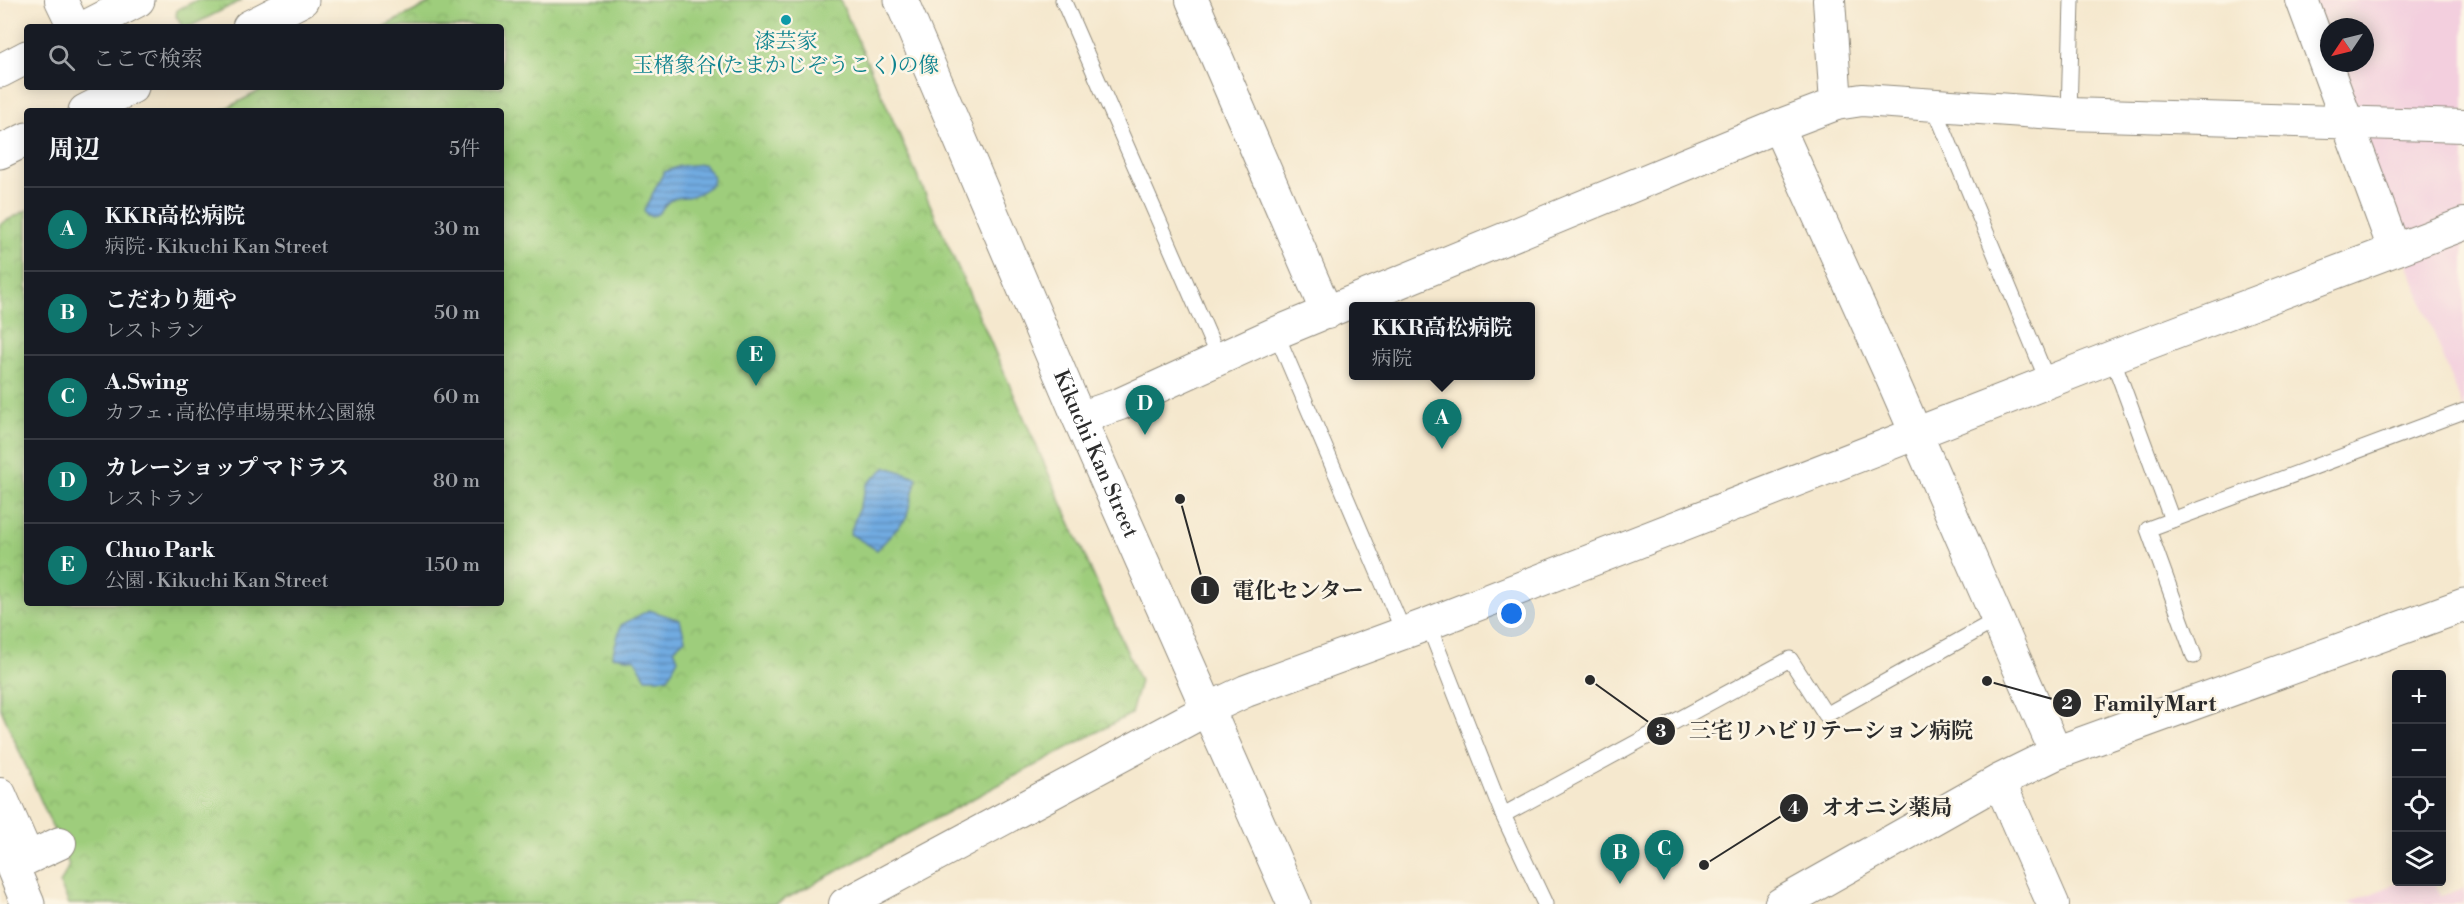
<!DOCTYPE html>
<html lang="ja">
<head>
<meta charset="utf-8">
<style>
	body { margin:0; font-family:"Libre Bodoni","Noto Serif JP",serif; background:#242831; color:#f1f3f6 }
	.controls { position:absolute; right:18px; bottom:18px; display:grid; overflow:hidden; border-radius:6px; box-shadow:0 3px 15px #0003 }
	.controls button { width:54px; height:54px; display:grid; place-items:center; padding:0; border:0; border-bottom:2px solid #363941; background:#171b24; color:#f1f3f6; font:30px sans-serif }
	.compass { position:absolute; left:2320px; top:18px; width:54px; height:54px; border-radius:50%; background:#171b24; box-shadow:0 3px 15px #0003; rotate:235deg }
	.you { position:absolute; left:1512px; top:614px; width:21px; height:21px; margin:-15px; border:4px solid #fff; border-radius:50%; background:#1a73e8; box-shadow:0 0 0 9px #1a73e833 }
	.badge { display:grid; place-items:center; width:39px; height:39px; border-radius:50%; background:#0f766e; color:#fff; font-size:20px; font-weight:700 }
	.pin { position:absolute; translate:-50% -50px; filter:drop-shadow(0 2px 3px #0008) }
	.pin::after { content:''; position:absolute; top:32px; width:21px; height:18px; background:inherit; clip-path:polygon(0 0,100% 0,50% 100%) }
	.popup { position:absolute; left:1349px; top:302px; width:186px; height:78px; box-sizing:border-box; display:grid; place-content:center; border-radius:6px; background:#171b24; filter:drop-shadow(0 2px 4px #0005); font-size:20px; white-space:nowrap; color:#9ea1a6 }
	.popup b { font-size:22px; color:#f1f3f6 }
	.popup::after { content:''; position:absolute; left:50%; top:100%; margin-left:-12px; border:12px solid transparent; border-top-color:#171b24 }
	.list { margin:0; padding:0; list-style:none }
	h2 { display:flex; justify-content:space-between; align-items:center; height:78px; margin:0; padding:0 24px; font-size:26px }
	h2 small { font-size:20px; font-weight:400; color:#9ea1a6 }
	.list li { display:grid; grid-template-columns:39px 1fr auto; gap:18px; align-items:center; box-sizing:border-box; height:84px; padding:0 24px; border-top:2px solid #363941 }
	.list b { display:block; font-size:22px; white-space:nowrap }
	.list p { margin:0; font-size:20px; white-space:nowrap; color:#9ea1a6 }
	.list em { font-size:20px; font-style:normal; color:#9ea1a6 }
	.icon { flex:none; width:33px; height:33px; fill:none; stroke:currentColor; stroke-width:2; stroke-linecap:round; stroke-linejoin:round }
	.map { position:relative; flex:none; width:2464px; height:904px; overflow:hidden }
	.search { position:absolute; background:#171b24; box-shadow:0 3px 15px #0003; left:24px; top:24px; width:480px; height:66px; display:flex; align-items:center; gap:15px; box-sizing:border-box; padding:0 21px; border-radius:6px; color:#9ea1a6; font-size:22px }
	.panel { position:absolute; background:#171b24; box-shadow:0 3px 15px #0003; left:24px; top:108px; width:480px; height:498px; border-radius:6px }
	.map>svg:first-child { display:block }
</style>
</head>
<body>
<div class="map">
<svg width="2464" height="904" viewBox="0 0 2464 904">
	<defs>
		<pattern id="grass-tufts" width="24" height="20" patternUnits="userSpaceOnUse" patternTransform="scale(1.5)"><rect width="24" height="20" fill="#9ecd7c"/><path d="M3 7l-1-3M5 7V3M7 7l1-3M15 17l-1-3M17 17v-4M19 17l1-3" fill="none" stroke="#88b06b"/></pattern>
		<pattern id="park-crowns" width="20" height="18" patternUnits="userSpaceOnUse" patternTransform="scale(1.5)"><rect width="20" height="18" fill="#9ecd7c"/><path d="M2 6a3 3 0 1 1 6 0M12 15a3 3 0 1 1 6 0" fill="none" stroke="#88b06b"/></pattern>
		<pattern id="water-rules" width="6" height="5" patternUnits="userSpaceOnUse" patternTransform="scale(1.5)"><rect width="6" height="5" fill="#71abe1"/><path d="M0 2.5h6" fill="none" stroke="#5d8bb7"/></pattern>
	</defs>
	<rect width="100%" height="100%" fill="#fcf5e5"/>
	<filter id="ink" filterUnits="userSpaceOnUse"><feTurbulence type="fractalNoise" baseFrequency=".0167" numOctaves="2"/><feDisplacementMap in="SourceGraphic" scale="12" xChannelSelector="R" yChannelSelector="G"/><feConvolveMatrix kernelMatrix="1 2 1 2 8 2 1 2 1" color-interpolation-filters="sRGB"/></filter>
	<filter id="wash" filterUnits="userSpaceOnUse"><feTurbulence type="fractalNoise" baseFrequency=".008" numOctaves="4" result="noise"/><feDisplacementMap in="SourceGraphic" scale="24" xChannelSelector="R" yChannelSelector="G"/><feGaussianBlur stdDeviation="1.35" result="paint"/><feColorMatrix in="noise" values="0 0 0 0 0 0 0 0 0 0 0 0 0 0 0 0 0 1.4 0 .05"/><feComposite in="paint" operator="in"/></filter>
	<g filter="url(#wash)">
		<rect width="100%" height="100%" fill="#f5e8ce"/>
		<g fill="#f3cfde">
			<path d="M2305,0H2464V411L2330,63H2365V27H2329V61Z"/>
			<path d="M2400,882H2435L2441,896L2464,888V904H2346Z"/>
		</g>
		<path fill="url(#grass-tufts)" stroke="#647c54" stroke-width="1.5" d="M197,0H242L189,27L182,26L176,16L177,10Z"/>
		<path fill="url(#park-crowns)" stroke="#647c54" stroke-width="1.5" d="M436,0H840L1140,681L1131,714L776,904H69L60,884L69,865L0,707V224L27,210V603H501V111H221L267,87H501V27H383Z"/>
		<g fill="url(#water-rules)" stroke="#4e6b86" stroke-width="1.5">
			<path d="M704,164L713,176L712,184C705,190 697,196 687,197C682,197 677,197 673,199C660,204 663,219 647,215L644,210L664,172L680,166Z"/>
			<path d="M886,467L917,477L906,519L877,550L850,534L867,484Z"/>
			<path d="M649,610L680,620L685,639L674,649L678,659L668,678H646L635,659L612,656L621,625Z"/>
		</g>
	</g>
	<g filter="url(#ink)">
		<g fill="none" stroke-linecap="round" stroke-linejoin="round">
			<g stroke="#908a7c" stroke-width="17">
				<g id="lane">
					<path d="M1063,0L1219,359"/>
					<path d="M1933,104L2048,382"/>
					<path d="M2069,114L2072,0"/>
					<path d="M1276,333L1404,633"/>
					<path d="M2112,357L2172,520"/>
					<path d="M1428,624L1503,815L1545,904"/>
					<path d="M2194,656L2148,529L2464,411"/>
					<path d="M1503,815L1790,659L1826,715L1998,619"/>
				</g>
			</g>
			<g stroke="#908a7c" stroke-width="34">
				<g id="street">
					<path d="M61,0L74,27"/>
					<path d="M1192,0L1327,313"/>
					<path d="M1829,0L1836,104"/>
					<path d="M2302,0L2394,249"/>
					<path d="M1778,126L1890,374L2056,753"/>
					<path d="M1079,418L1120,404L1276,333L1778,126L1836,104L1862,100L2069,114L2464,126"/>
					<path d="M1999,781L2053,904"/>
					<path d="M0,794L28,858L60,843"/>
					<path d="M845,904L1208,709L1246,691L1428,624L2112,357L2464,224"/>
				</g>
			</g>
			<g stroke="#908a7c" stroke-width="35">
				<g id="secondary">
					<path id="s1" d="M901,0L1079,418L1294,904"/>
					<path d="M0,837L28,904"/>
					<path d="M1781,904L1999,781L2056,753L2464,605"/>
				</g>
			</g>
			<g stroke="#908a7c" stroke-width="35">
				<g id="highway">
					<path d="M86,27L138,0"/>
					<path d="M249,27L302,0"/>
					<path d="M0,71L27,57"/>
					<path d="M85,111L132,87"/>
					<path d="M0,152L27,139"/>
				</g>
			</g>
			<use href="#lane" stroke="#fff" stroke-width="15"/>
			<use href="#street" stroke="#fff" stroke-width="32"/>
			<use href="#secondary" stroke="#fff" stroke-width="33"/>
			<use href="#highway" stroke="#fff" stroke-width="33"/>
		</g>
	</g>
	<circle fill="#0f9aa8" stroke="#fcf5e5" stroke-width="2" cx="786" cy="20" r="6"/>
	<g text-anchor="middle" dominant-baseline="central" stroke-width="5" stroke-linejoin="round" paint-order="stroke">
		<g font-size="21" fill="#0d838f" stroke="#fcf5e5">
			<text x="786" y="42">漆芸家<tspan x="786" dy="24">玉楮象谷(たまかじぞうこく)の像</tspan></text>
		</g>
		<g font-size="21" fill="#2b2b2b" stroke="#fcf5e5">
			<text stroke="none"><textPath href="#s1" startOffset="494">Kikuchi Kan Street</textPath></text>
		</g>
	</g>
	<path fill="none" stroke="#2b2b2b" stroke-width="2" d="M1180 499L1205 590M1987 681L2067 703M1590 680L1661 731M1704 865L1794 808"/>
	<g fill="#2b2b2b" stroke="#fcf5e5" stroke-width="2">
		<circle cx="1180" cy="499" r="6"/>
		<circle cx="1987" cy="681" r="6"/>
		<circle cx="1590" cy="680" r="6"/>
		<circle cx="1704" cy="865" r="6"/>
		<circle cx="1205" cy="590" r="15"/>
		<circle cx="2067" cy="703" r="15"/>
		<circle cx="1661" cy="731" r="15"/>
		<circle cx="1794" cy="808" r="15"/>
	</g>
	<g font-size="18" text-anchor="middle" font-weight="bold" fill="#fff">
		<text x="1205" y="596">1</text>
		<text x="2067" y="709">2</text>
		<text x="1661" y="737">3</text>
		<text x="1794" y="814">4</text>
	</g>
	<g font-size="22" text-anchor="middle" font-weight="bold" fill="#2b2b2b" stroke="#fcf5e5" stroke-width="5" stroke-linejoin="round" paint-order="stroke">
		<text x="1298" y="598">電化センター</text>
		<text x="2155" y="711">FamilyMart</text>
		<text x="1831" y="738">三宅リハビリテーション病院</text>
		<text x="1887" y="815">オオニシ薬局</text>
	</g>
</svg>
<div class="controls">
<button>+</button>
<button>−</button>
<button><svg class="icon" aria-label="locate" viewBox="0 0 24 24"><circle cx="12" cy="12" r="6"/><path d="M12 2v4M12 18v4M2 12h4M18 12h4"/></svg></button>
<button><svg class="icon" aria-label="layers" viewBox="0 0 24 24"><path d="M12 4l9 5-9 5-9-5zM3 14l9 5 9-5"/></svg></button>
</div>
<svg class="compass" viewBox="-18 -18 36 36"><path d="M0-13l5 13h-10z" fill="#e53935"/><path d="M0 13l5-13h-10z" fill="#9ea1a6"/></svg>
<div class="you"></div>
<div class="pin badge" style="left:1442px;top:449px">A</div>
<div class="popup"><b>KKR高松病院</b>病院</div>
<div class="pin badge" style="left:1620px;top:884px">B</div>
<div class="pin badge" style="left:1664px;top:880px">C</div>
<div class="pin badge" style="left:1145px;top:435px">D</div>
<div class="pin badge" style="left:756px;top:386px">E</div>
<div class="search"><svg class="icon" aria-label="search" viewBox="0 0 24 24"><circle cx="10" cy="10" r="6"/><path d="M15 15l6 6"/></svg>ここで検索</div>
<section class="panel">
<h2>周辺<small>5件</small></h2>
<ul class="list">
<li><span class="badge">A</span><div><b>KKR高松病院</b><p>病院 · Kikuchi Kan Street</p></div><em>30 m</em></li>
<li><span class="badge">B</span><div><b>こだわり麺や</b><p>レストラン</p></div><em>50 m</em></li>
<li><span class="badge">C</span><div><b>A.Swing</b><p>カフェ · 高松停車場栗林公園線</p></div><em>60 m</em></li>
<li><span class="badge">D</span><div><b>カレーショップ マドラス</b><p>レストラン</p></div><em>80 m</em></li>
<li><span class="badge">E</span><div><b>Chuo Park</b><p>公園 · Kikuchi Kan Street</p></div><em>150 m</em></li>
</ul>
</section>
</div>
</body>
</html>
